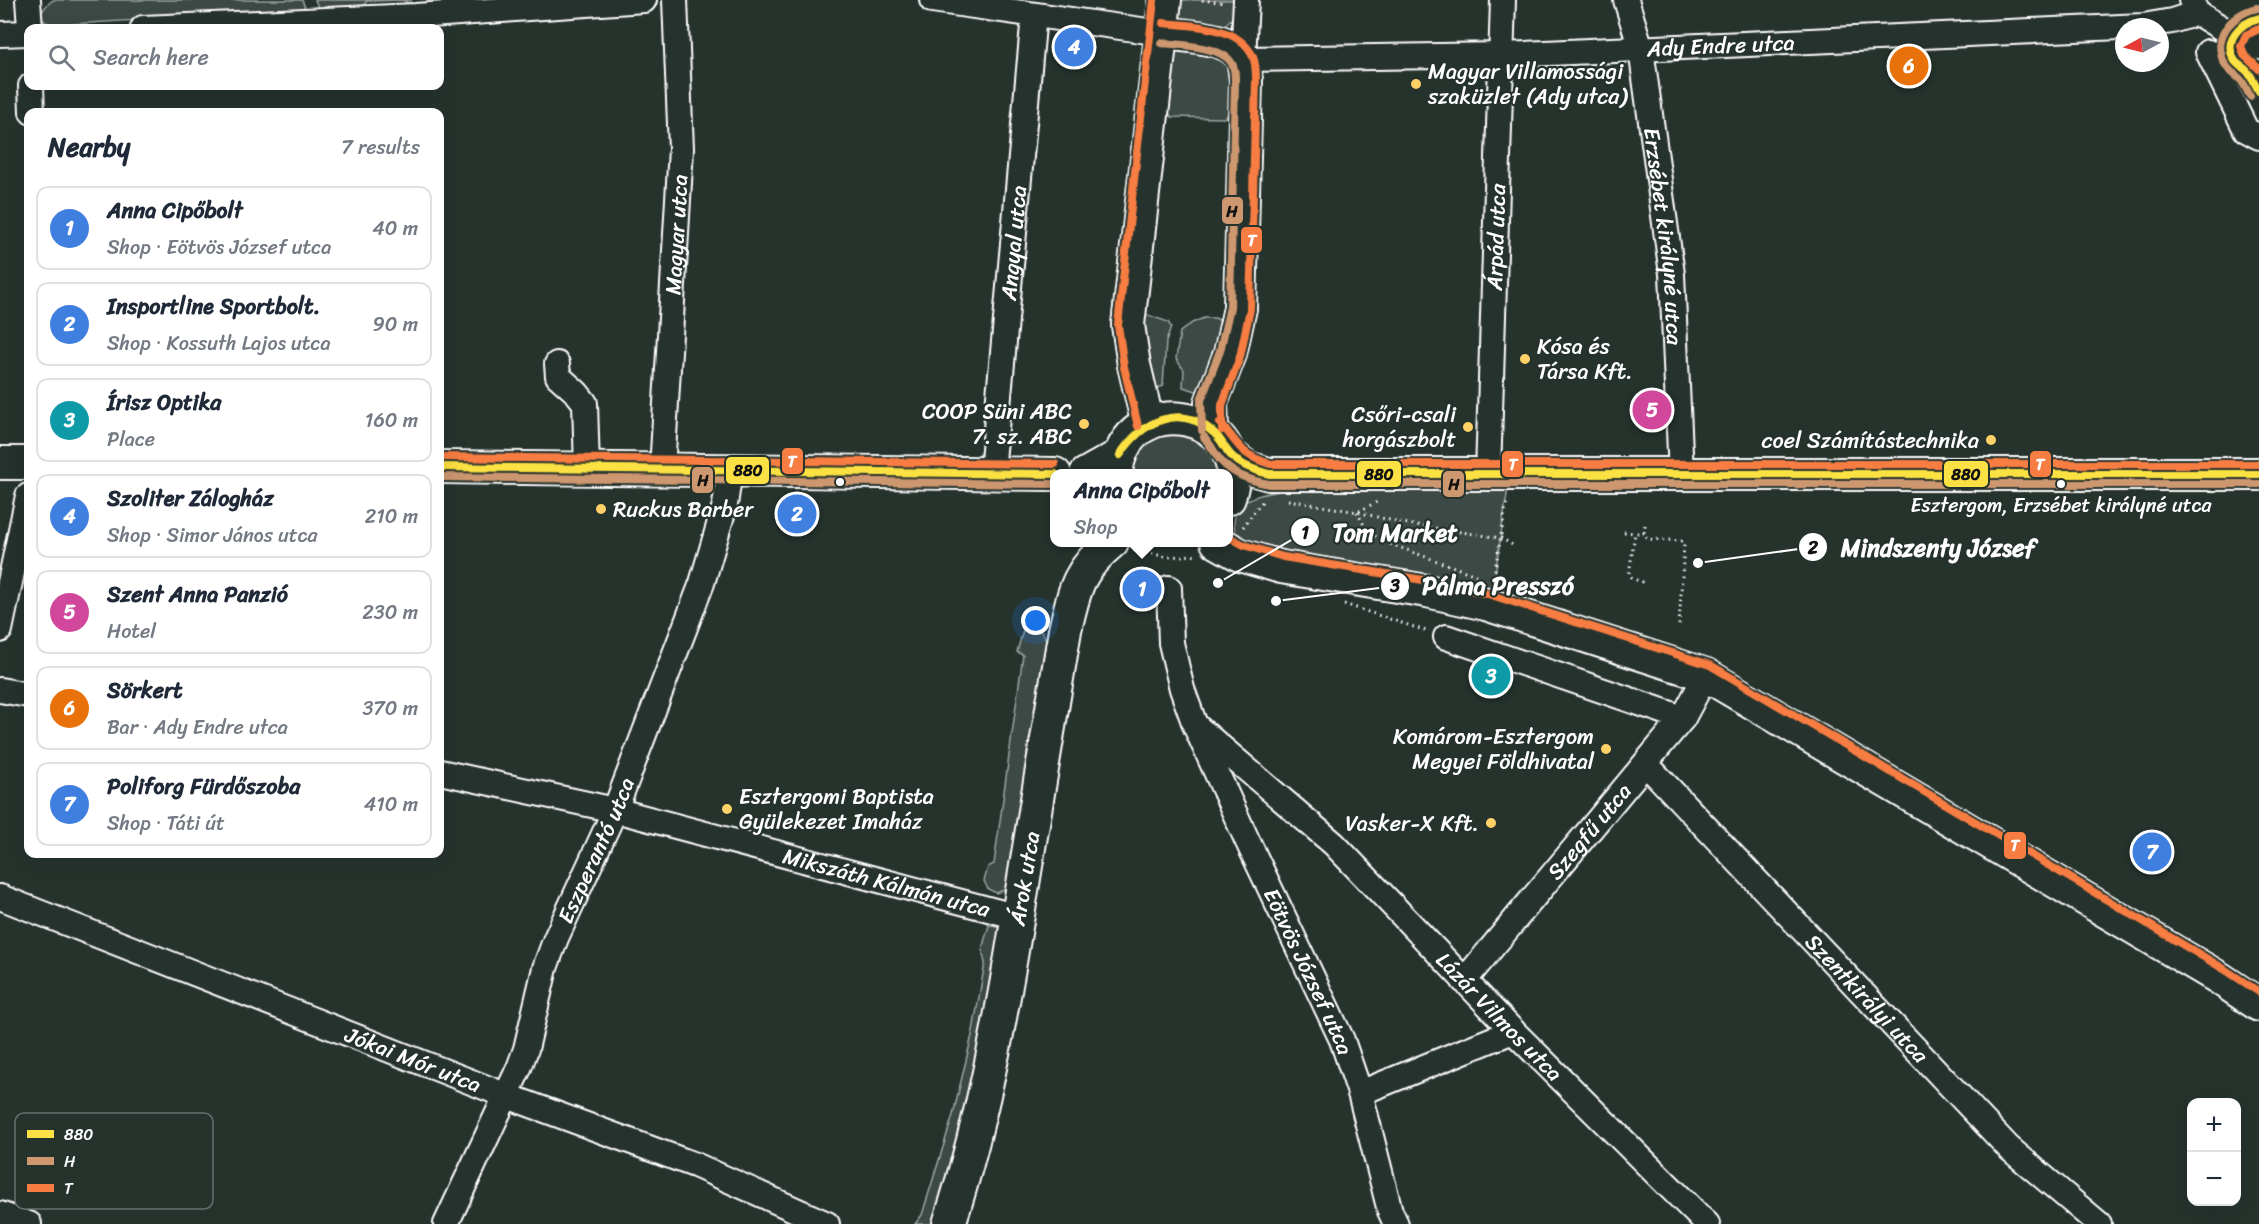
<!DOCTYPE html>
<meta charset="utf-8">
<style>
body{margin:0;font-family:Sriracha,sans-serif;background:#f2f2f3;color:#1f2937}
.controls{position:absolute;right:18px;bottom:18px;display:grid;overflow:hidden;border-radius:12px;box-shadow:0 6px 24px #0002}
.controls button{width:54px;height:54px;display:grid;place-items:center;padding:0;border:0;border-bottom:2px solid #e0e1e3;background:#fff;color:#1f2937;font:30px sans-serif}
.compass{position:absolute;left:2115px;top:18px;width:54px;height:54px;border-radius:50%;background:#fff;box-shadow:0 6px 24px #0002;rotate:263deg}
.you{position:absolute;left:1036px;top:621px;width:21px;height:21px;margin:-15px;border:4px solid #fff;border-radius:50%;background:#1a73e8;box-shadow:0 0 0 9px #1a73e833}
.badge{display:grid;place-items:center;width:39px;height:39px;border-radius:50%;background:#84754c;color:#fff;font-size:20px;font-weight:700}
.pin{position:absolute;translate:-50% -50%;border:3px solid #fff;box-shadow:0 2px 6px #0006}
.popup{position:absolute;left:1050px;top:469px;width:183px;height:78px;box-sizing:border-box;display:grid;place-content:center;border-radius:12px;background:#fff;filter:drop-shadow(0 2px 4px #0005);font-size:20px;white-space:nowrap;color:#747a83}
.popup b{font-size:22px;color:#1f2937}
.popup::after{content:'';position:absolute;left:50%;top:100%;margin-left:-12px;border:12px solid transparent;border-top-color:#fff}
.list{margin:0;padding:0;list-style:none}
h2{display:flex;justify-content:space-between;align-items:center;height:78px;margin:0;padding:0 24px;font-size:26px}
h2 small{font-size:20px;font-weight:400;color:#747a83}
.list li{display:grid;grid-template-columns:39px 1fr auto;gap:18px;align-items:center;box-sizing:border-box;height:84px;margin:0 12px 12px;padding:0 12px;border:2px solid #e0e1e3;border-radius:12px}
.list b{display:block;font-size:22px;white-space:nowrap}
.list p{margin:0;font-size:20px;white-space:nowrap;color:#747a83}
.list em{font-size:20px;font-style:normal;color:#747a83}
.icon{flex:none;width:33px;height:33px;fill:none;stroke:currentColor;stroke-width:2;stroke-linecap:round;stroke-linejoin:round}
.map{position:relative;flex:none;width:2259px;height:1224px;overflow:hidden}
.search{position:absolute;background:#fff;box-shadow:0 6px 24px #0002;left:24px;top:24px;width:420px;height:66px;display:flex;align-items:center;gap:15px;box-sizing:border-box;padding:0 21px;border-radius:12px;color:#747a83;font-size:22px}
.panel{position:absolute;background:#fff;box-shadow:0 6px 24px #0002;left:24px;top:108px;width:420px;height:750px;border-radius:12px}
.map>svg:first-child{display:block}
.green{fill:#3e4944;stroke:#9ea4a2;stroke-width:1.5}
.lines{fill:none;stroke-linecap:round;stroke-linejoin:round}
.minor-casing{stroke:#fff;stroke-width:28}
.major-casing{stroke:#fff;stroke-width:36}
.path{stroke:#fff;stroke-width:3;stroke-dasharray:1.5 4.5;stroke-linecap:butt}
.minor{stroke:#26332d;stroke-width:24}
.major{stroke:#26332d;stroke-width:32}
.bus-1-casing{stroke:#26332d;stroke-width:12}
.bus-2-casing{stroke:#26332d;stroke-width:12}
.bus-3-casing{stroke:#26332d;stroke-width:12}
.bus-1{stroke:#fbe143;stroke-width:8}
.bus-2{stroke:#cd976f;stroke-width:8}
.bus-3{stroke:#f77d43;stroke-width:8}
.poi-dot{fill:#ffd166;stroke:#26332d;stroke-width:2}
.bus-dot{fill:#fff;stroke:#26332d;stroke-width:2}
.labels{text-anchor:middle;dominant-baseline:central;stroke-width:4.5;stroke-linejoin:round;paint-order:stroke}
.bus-label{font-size:20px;fill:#fff;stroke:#26332d}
.street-label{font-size:22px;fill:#fff;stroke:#26332d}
.poi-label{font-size:22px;fill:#fff;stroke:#26332d;text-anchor:end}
.key{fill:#26332d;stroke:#67706c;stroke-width:1.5}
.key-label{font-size:16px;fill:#fff}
.leader{fill:none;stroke:#fff;stroke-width:2}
.callout-dot{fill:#fff;stroke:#26332d;stroke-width:2}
.mark-label{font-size:18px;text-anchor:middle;font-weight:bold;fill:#111}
.callout-label{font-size:24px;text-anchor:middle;font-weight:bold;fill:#fff;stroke:#26332d;stroke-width:4.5;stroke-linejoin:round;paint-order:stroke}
.line-badge{stroke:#26332d;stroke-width:2}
.badge-label{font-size:16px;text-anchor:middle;font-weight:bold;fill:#fff}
.pale-badge-label{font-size:16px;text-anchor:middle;font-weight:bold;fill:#111}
</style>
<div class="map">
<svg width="2259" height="1224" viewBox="0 0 2259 1224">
<rect width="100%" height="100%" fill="#26332d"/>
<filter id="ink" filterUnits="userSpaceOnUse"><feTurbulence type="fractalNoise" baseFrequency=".0167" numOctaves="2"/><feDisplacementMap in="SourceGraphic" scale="12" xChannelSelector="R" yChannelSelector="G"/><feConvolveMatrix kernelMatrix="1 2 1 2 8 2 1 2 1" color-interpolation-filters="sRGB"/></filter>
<g filter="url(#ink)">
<g class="green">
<path d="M53,0H302L306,10L55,25C34,21 40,10 53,0Z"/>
<polygon points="315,0 411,0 411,5 403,0 367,1 362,7 319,9"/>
<polygon points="1175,0 1236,0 1234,16 1225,25 1176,18"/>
<polygon points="1174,50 1213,55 1229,67 1230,112 1224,118 1172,117 1166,110"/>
<polygon points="1145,314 1168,322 1171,327 1166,342 1163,386 1153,389 1140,315"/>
<polygon points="1204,318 1215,318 1223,322 1203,393 1183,387 1184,370 1176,359 1180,332 1192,323"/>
<polygon points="1159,432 1190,434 1213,454 1219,473 1125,474 1127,464"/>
<path d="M1305,488H1508L1493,587L1297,557L1248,541L1235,531C1227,491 1277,492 1305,488Z"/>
<polygon points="1031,626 1040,630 1046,639 1032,748 1009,888 996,893 988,889 984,881 988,867 994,864 1023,655 1017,652 1023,630"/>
<polygon points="989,925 997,926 1001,932 996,977 938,1224 915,1224 922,1215 953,1115 973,1031 985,963 982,949"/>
</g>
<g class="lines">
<defs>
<g id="minor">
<polyline points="28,0 30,28"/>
<polyline points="932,0 1162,33"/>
<path id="s1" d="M1246,0L1243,59L1503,55L2143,26L2172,21L2197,13"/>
<path id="s2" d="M1626,0L1641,49L1672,274L1681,475"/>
<polyline points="2191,0 2197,13 2233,35"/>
<path d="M2259,18C2221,23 2223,72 2259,73"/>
<polyline points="143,28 416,16 644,0"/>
<polyline points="0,34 28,33"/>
<polyline points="2208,52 2246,130 2259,137"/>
<polyline points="31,86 32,112"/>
<polyline points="557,364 558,376 577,393 585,403 587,469"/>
<path id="s3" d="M662,470L681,149L675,0"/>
<path id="s4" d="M992,472L1034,15"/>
<path id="s5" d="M1488,474L1503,0"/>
<path id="s6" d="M1169,588L1171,643L1182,689L1195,725L1247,840L1342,1040L1360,1093L1390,1211L1396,1224"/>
<polyline points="0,630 28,496"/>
<polyline points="1446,637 1683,718"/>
<polyline points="0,690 28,695"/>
<path id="s7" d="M1195,725L1334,844L1513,1031L1707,1224"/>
<path id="s8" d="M1646,764L2009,1148L2099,1224"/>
<path id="s9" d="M440,772L615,810L1018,917"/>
<path id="s10" d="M0,897L507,1096L695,1165L827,1224"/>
<path id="s11" d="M1464,981L1683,718L1706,675"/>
<polyline points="1360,1093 1513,1031"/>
<polyline points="0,1214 29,1224"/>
<path id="s12" d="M446,1224L519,1068L526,1049L545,968L556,938L615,810L702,583L725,505L730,470"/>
</g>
<g id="major">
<path d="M1162,33C1185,36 1235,36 1243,61C1245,67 1245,74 1246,80L1240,308L1230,354L1211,403L1212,430"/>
<polyline points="1148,424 1134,365 1128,325 1165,0"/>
<polyline points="1229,454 1248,468 1269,474 2259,474"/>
<polyline points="0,463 28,463"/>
<polyline points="440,467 1055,474"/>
<polyline points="1086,474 1120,455"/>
<path d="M1116,474C1125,384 1257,411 1229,498"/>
<polyline points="1217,542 1240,555 1281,567 1427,591 1486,604 1706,675 2219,978 2259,1005"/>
<path id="s13" d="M949,1224C986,1110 1006,991 1025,872C1038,791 1052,711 1065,630C1075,588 1077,571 1112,542"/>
</g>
</defs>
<use href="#minor" class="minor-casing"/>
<use href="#major" class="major-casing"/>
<g class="path">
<polyline points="1202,0 1224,3"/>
<polyline points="1288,500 1357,512 1402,523 1501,538 1514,546"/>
<polyline points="1359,511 1379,501"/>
<polyline points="1357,512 1364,525 1379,540 1476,575"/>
<polyline points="1645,525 1644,533 1648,539 1681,541 1684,545 1679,625"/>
<polyline points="1243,527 1264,499"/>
<polyline points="1624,532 1635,533"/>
<polyline points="1134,550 1168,557 1192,555 1198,557"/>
<polyline points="1493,582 1507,500"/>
<polyline points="1643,582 1633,579 1629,574 1635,533 1644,533"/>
<polyline points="1344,604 1426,631"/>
</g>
<use href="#minor" class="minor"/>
<use href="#major" class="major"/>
<defs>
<g id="bus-1">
<path d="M2259,18C2240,23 2222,40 2235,61C2238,65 2243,67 2246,70C2252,76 2255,84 2259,91"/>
<path d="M1120,455C1142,421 1180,402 1214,433C1220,438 1224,446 1228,452C1238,465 1254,470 1269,474H2259"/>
<polyline points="440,467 1055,474"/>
</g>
<g id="bus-2">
<path d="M1161,43C1179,45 1220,46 1231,62C1235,67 1235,74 1235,81L1230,307L1220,351L1201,400L1202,430"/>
<path d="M2250,96C2247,91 2245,85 2241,80C2237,75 2231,73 2227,67C2209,41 2230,14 2257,8"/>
<path d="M1204,437C1211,445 1215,454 1221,461C1233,475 1252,481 1269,484H2259"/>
<polyline points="440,477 1055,484"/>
</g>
<g id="bus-3">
<path d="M1163,23C1192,26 1239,25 1253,57C1256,64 1256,73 1256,80L1250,309L1240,357L1222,405V430"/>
<polyline points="2259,29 2246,35 2241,46 2244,55 2259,69"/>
<path d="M1220,423C1241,446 1238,454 1270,464H2259"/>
<polyline points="1138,426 1124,367 1118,325 1154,0"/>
<polyline points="440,457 1055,464"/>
<polyline points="1229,537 1244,545 1283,557 1429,581 1488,594 1710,665 2224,969 2259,992"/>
</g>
</defs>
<use href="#bus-1" class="bus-1-casing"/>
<use href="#bus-2" class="bus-2-casing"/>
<use href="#bus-3" class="bus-3-casing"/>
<use href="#bus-1" class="bus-1"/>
<use href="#bus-2" class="bus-2"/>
<use href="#bus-3" class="bus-3"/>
</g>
</g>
<g class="poi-dot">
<circle cx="1416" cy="84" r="6"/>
<circle cx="1525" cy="359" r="6"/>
<circle cx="1084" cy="424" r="6"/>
<circle cx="1468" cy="427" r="6"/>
<circle cx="1991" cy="440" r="6"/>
<circle cx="601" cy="509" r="6"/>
<circle cx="1606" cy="749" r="6"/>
<circle cx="727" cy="809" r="6"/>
<circle cx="1491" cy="823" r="6"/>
</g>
<g class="bus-dot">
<circle cx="840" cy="482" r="5"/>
<circle cx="2061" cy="484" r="5"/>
</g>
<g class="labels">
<g class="bus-label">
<text x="2061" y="505">Esztergom, Erzsébet királyné utca</text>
</g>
<g class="street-label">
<text stroke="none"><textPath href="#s1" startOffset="537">Ady Endre utca</textPath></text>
<text stroke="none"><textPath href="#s3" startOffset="236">Magyar utca</textPath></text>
<text stroke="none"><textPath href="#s2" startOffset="240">Erzsébet királyné utca</textPath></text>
<text stroke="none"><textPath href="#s5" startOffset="237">Árpád utca</textPath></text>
<text stroke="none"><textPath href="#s4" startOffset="230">Angyal utca</textPath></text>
<text stroke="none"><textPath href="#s11" startOffset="195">Szegfű utca</textPath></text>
<text stroke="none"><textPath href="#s12" startOffset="404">Eszperantó utca</textPath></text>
<text stroke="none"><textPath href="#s13" startOffset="354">Árok utca</textPath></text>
<text stroke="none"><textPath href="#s9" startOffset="460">Mikszáth Kálmán utca</textPath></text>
<text stroke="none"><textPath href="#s6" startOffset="412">Eötvös József utca</textPath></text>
<text stroke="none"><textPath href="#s8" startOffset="322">Szentkirályi utca</textPath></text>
<text stroke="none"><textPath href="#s7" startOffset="422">Lázár Vilmos utca</textPath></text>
<text stroke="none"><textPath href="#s10" startOffset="444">Jókai Mór utca</textPath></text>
</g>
<g class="poi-label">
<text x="1428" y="71" text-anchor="start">Magyar Villamossági<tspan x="1428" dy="25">szaküzlet (Ady utca)</tspan></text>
<text x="1537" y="346" text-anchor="start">Kósa és<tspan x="1537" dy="25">Társa Kft.</tspan></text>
<text x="1072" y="411">COOP Süni ABC<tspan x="1072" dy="25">7. sz. ABC</tspan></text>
<text x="1456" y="414">Csőri-csali<tspan x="1456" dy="25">horgászbolt</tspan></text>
<text x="1979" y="440">coel Számítástechnika</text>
<text x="613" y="509" text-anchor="start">Ruckus Barber</text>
<text x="1594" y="736">Komárom-Esztergom<tspan x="1594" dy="25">Megyei Földhivatal</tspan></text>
<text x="739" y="796" text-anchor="start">Esztergomi Baptista<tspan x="739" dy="25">Gyülekezet Imaház</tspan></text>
<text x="1479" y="823">Vasker-X Kft.</text>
</g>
</g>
<rect x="15" y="1113" width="198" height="96" rx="9" class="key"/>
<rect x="27" y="1130" width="27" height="8" fill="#fbe143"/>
<rect x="27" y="1157" width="27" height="8" fill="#cd976f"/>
<rect x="27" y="1184" width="27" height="8" fill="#f77d43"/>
<g class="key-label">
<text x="64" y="1140">880</text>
<text x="64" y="1167">H</text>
<text x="64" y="1194">T</text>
</g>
<path class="leader" d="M1218 583L1305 532M1698 563L1813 547M1276 601L1395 586"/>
<g class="callout-dot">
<circle cx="1218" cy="583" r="6"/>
<circle cx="1698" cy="563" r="6"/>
<circle cx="1276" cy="601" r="6"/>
<circle cx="1305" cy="532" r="15"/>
<circle cx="1813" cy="547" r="15"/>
<circle cx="1395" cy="586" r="15"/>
</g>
<g class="mark-label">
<text x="1305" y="539">1</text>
<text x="1813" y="554">2</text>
<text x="1395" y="592">3</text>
</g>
<g class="callout-label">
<text x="1395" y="541">Tom Market</text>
<text x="1938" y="556">Mindszenty József</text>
<text x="1498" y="594">Pálma Presszó</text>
</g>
<g class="line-badge">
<rect x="1221" y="196" width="23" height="29" rx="6" fill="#cd976f"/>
<rect x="1240" y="226" width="23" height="28" rx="6" fill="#f77d43"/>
<rect x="781" y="447" width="23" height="28" rx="6" fill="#f77d43"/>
<rect x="1501" y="450" width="23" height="28" rx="6" fill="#f77d43"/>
<rect x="2029" y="450" width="23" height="28" rx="6" fill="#f77d43"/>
<rect x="725" y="456" width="45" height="29" rx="6" fill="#fbe143"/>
<rect x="1356" y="460" width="46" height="28" rx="6" fill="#fbe143"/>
<rect x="1943" y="460" width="46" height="28" rx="6" fill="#fbe143"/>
<rect x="691" y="466" width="23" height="28" rx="6" fill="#cd976f"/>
<rect x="1442" y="470" width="23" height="28" rx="6" fill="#cd976f"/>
<rect x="2003" y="831" width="24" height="29" rx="6" fill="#f77d43"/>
</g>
<g class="badge-label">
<text x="1252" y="246">T</text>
<text x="792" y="467">T</text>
<text x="1513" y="470">T</text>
<text x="2040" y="470">T</text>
<text x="2015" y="851">T</text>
</g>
<g class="pale-badge-label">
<text x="1232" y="217">H</text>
<text x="748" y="476">880</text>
<text x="1379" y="480">880</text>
<text x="1966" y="480">880</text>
<text x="703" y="486">H</text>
<text x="1454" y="490">H</text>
</g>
</svg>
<div class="controls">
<button>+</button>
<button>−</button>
</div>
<svg class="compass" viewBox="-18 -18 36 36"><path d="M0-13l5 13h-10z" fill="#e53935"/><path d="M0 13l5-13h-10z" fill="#747a83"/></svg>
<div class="you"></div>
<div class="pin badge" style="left:1142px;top:589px;background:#3f7fe0">1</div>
<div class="popup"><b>Anna Cipőbolt</b>Shop</div>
<div class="pin badge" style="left:797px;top:514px;background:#3f7fe0">2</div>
<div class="pin badge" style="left:1491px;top:676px;background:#0f9aa8">3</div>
<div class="pin badge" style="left:1074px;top:47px;background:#3f7fe0">4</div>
<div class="pin badge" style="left:1652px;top:410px;background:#d1479c">5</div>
<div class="pin badge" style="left:1909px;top:66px;background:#e8710a">6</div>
<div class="pin badge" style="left:2152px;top:852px;background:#3f7fe0">7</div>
<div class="search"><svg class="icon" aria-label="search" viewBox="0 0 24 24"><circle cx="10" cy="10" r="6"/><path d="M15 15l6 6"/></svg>Search here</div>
<section class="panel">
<h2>Nearby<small>7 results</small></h2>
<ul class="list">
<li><span class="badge" style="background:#3f7fe0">1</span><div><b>Anna Cipőbolt</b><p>Shop · Eötvös József utca</p></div><em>40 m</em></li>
<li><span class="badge" style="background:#3f7fe0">2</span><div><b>Insportline Sportbolt.</b><p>Shop · Kossuth Lajos utca</p></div><em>90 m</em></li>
<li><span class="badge" style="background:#0f9aa8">3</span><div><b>Írisz Optika</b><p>Place</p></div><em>160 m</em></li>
<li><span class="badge" style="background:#3f7fe0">4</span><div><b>Szoliter Zálogház</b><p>Shop · Simor János utca</p></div><em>210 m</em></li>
<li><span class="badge" style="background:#d1479c">5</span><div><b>Szent Anna Panzió</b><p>Hotel</p></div><em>230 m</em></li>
<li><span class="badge" style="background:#e8710a">6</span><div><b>Sörkert</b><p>Bar · Ady Endre utca</p></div><em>370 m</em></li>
<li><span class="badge" style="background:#3f7fe0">7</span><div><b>Poliforg Fürdőszoba</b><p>Shop · Táti út</p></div><em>410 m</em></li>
</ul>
</section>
</div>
